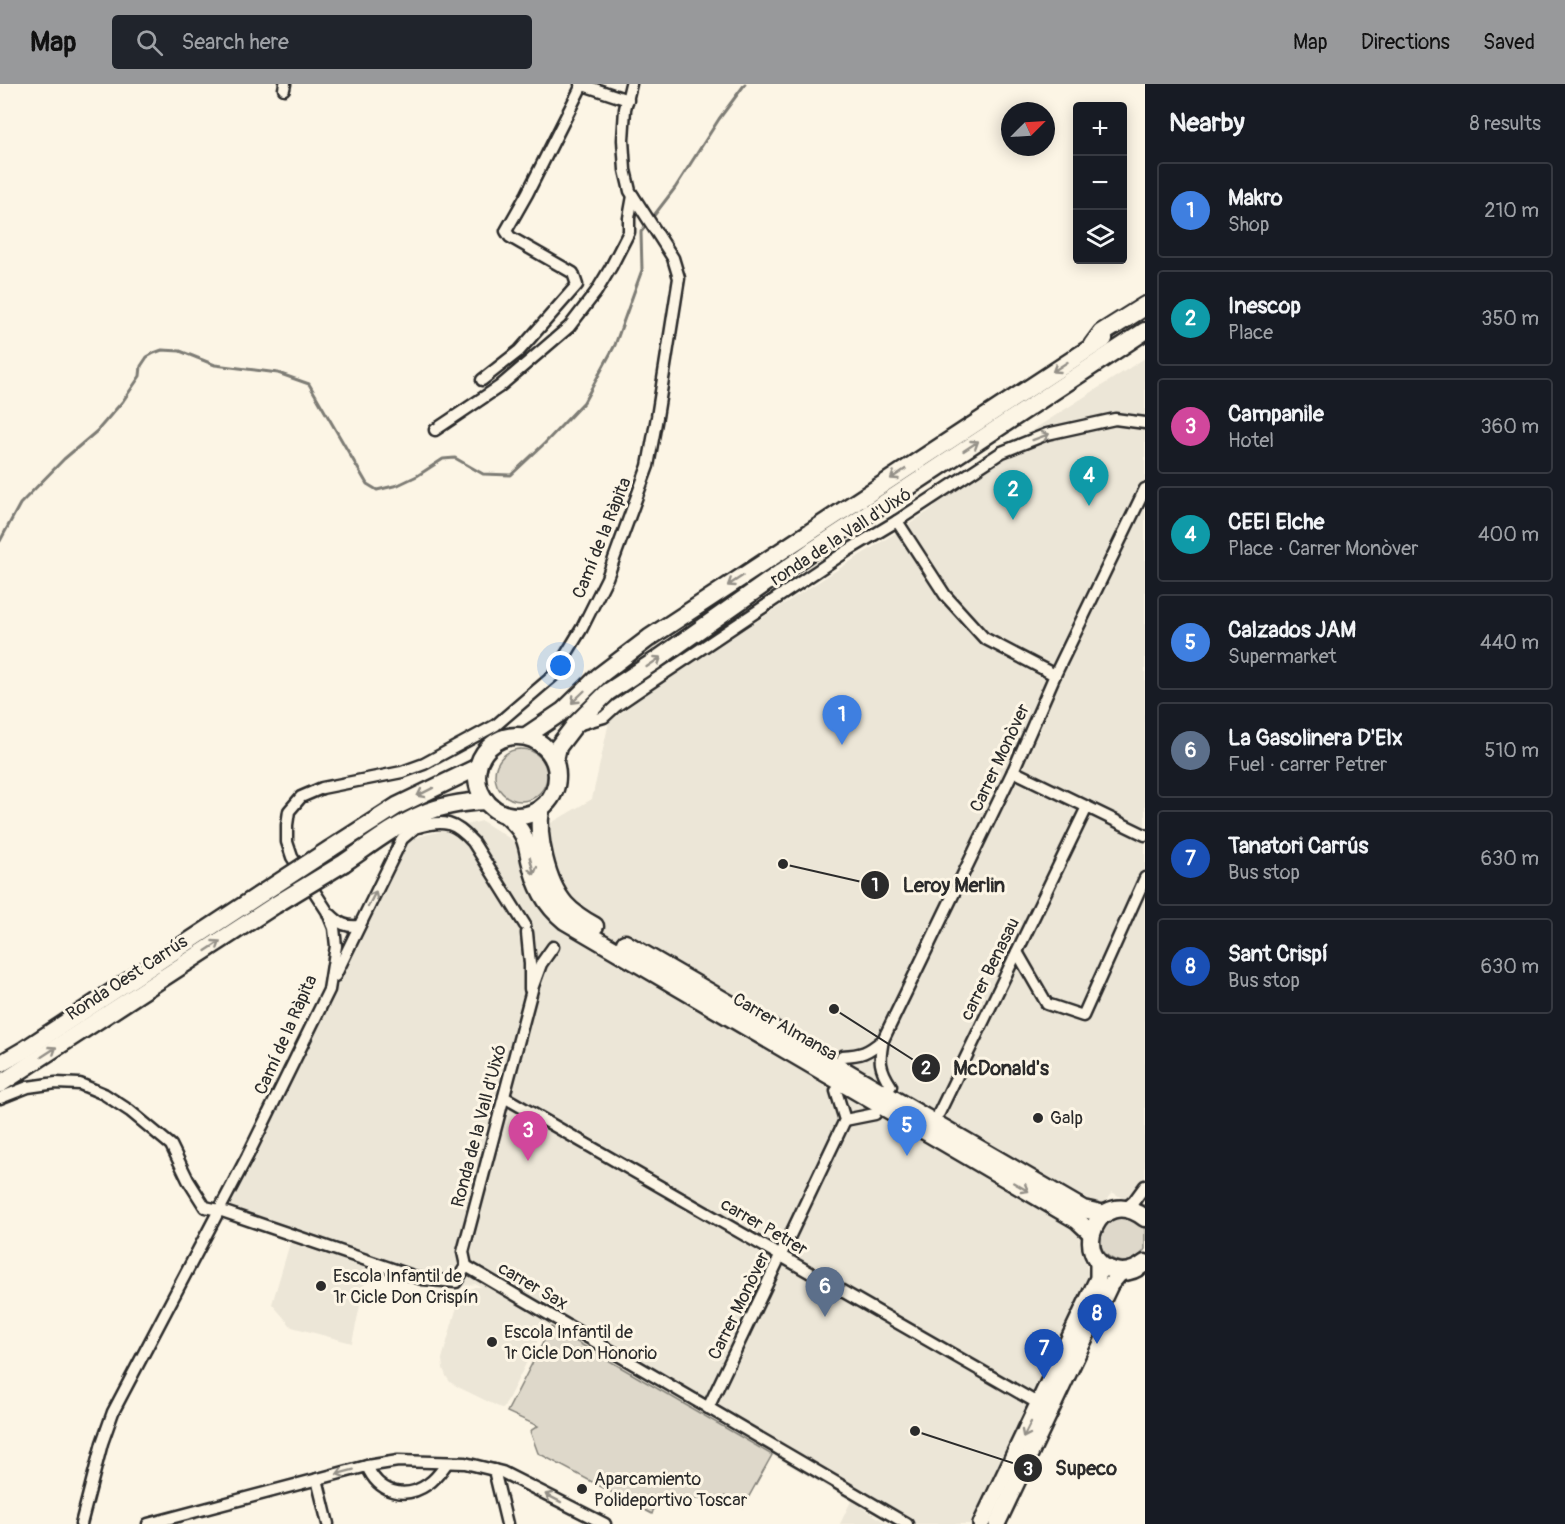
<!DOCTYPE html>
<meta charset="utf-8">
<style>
body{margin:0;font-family:Pangolin,sans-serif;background:#20242c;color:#f1f3f6}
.controls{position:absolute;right:18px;top:18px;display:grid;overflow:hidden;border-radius:6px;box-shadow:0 3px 15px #0003}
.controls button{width:54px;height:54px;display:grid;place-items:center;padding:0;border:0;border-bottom:2px solid #363941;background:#171b24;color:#f1f3f6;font:30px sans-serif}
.compass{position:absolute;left:1001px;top:18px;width:54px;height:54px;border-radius:50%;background:#171b24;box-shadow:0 3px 15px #0003;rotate:66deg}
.you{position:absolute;left:561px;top:582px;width:21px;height:21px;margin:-15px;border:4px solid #fff;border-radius:50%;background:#1a73e8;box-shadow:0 0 0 9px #1a73e833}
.badge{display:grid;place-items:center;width:39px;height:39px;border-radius:50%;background:#98999b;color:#fff;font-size:20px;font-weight:700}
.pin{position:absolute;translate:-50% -50px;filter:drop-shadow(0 2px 3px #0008)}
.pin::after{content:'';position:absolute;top:32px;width:21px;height:18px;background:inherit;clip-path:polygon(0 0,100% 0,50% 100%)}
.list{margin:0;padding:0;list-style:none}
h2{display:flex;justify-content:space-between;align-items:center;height:78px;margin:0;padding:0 24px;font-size:26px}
h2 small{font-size:20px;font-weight:400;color:#9ea1a6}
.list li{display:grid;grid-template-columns:39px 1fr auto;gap:18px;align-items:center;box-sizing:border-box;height:96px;margin:0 12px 12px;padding:0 12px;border:2px solid #363941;border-radius:6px}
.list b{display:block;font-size:22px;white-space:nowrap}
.list p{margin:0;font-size:20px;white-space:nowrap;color:#9ea1a6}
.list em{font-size:20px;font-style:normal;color:#9ea1a6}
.icon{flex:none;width:33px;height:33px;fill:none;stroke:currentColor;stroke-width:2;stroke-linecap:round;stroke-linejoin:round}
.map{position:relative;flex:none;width:1145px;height:1440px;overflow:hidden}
header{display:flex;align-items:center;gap:36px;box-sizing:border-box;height:84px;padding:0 30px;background:#98999b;color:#111}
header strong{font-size:28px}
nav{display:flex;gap:33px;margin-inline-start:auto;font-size:21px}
.search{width:420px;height:54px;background:#20242c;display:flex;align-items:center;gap:15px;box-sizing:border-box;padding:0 21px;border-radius:6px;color:#9ea1a6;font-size:22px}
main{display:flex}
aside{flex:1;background:#171b24}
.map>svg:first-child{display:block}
.built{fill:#ece6d7}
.green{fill:#ded8ca;stroke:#84827a;stroke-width:1.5}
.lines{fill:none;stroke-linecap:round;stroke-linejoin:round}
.stream{stroke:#7d7b74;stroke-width:3}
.street-casing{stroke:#2b2b2b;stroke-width:15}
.secondary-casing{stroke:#2b2b2b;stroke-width:20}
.primary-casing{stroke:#2b2b2b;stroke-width:21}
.highway-casing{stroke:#2b2b2b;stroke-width:22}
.street{stroke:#fcf5e5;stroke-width:10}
.secondary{stroke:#fcf5e5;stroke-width:15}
.primary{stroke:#fcf5e5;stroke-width:16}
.highway{stroke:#fcf5e5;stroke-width:18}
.primary-bridge-casing{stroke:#2b2b2b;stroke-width:21;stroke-linecap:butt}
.primary-bridge{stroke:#fcf5e5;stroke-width:16}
.oneway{stroke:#949088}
.poi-dot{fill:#2b2b2b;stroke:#fcf5e5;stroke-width:2}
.labels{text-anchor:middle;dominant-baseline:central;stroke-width:6;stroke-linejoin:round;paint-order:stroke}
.street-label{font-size:18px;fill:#2b2b2b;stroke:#fcf5e5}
.poi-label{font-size:18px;fill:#2b2b2b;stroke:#fcf5e5;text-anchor:start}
.leader{fill:none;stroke:#2b2b2b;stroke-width:2}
.callout-dot{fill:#2b2b2b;stroke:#fcf5e5;stroke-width:2}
.mark-label{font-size:18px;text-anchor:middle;font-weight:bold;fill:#fff}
.callout-label{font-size:20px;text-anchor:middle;font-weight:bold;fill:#2b2b2b;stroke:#fcf5e5;stroke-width:6;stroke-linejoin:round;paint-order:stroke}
</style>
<header>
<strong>Map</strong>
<div class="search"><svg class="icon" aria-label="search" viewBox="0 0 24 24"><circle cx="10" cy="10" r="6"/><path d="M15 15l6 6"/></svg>Search here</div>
<nav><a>Map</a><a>Directions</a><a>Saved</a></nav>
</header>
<main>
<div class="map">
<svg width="1145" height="1440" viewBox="0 0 1145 1440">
<rect width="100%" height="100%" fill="#fcf5e5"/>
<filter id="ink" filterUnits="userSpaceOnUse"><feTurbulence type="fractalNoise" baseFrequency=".0167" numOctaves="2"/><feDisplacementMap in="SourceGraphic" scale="12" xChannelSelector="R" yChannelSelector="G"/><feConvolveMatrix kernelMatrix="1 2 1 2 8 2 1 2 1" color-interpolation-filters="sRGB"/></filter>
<g filter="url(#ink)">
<g class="built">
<polygon points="1145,274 1145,1128 1112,1108 1079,1156 1090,1195 980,1440 892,1440 855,1419 888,1440 840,1440 851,1417 546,1240 503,1325 458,1303 450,1298 446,1292 443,1284 442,1275 460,1212 466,1206 475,1203 482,1203 476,1200 439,1206 226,1130 409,755 482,737 517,759 592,715 609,638 663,597 914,437 935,423 940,413 1025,351"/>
<polygon points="290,1159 368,1184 352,1259 292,1243 272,1220"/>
</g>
<g class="green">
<circle cx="521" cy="691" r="26"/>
<path d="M1114,1133L1137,1135L1145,1145C1145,1151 1145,1160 1145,1165C1144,1167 1140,1171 1139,1172C1118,1190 1088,1163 1103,1142C1105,1138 1111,1135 1114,1133Z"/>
<polygon points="551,1243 772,1371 743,1423 729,1412 686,1416 657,1415 652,1430 538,1369 530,1347 538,1342 507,1328"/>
</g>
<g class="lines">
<g class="stream">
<polyline points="652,134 675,104 719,35 745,0"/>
<polyline points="0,457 20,420 64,375 97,347 123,317 140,292 141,282 147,273 154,269 162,266 180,267 215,281 278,289 309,300 367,400 377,406 398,401 417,392 443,375 455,374 483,390 511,391 545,359 584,318 615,261 642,186 641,148 648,139"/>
</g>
<defs>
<g id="street">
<polyline points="580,0 628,16"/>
<polyline points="284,5 285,0"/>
<polyline points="482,296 519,267 577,201 573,189 510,153 506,147 527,110 582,1"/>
<polyline points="435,346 499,303 569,243 596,208 611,183 629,148 629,134 633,112"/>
<polyline points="897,437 945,511 984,554 1055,591"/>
<polyline points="577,641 604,633 616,622 638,607 847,467 897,437 1002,368 1047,350 1115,335 1145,339"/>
<polyline points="1013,687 1145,751"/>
<path d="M418,743C444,735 455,738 473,758L525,841"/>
<path d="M331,831C340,840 346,843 359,842"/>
<polyline points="527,849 530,880 530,905"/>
<polyline points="1017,868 1047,920 1083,932 1145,794"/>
<polyline points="335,892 402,755 422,738"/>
<path d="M842,972C862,971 867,969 883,956"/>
<path d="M891,1002C879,984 879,976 883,956L1013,687L1055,591L1145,405"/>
<polyline points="504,1013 1039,1320"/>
<polyline points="0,1014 28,1003 56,999 80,1000 104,1010 130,1027 171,1061 188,1096 205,1123 219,1126 422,1195 456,1198 466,1182 907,1440"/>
<polyline points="939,1029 1087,723"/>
<polyline points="845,1036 875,1030"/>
<polyline points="1126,1124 1134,1117 1145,1102"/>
<polyline points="466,1182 463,1168 533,902 541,880 553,863"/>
<polyline points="708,1324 845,1036 836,1007"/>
<path d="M367,1382C378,1408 404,1417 428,1400C436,1395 441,1387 447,1379"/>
<polyline points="494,1386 507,1440"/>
<polyline points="317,1395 328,1440"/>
<polyline points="81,1440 102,1359 113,1328 247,1073 329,906 336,862 334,844 327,827 292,773 287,758 287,741 289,727 301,713 322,704 402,688 424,680 496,641 553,592 582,544 607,494 648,382 657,333 679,194 673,174 630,107 625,86 623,56 625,25 631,0"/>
<polyline points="148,1440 367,1382 398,1377 465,1379 502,1388 605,1440"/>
</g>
<g id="secondary">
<polyline points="981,1440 1098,1194 1098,1177"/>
<polyline points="997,1440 1110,1201 1121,1188"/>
</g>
<g id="primary">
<circle cx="517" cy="692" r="40"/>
<polyline points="526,652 563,627 599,592 649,554 1104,255"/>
<polyline points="555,676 558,663 574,642 608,608 655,577 810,468 1145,247"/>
<path d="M541,725C536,752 547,799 565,820C573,829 584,836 595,842"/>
<path d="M506,731C512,737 518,742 522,749C527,757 528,767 530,776C536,802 545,821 565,837L1077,1136L1091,1149"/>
<polyline points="330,765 397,722 478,683"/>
<path d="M344,779C369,762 394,742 422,730C442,721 464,718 486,717"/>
<polyline points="625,859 1083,1125 1105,1130"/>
<polyline points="0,980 24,966 264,808"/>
<polyline points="0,1000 275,821"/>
<path d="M1145,1134C1097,1098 1068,1176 1115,1187C1126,1190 1136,1186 1145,1179"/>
</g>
<polyline id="highway" points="1093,261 1102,249 1145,222"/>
</defs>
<use href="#street" class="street-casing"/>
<use href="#secondary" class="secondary-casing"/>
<use href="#primary" class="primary-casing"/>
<use href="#highway" class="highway-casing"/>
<use href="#street" class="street"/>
<use href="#secondary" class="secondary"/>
<use href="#primary" class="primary"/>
<use href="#highway" class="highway"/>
<defs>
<g id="primary-bridge">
<polyline points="264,808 330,765"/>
<polyline points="275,821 344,779"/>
</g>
</defs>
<use href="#primary-bridge" class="primary-bridge-casing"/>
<use href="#primary-bridge" class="primary-bridge"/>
</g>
<defs><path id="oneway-shaft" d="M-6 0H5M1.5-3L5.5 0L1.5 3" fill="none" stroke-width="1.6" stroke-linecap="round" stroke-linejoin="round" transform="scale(1.5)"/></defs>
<g class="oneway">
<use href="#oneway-shaft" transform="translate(1060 283) rotate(147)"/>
<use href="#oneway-shaft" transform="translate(1041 353) rotate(-20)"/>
<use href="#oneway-shaft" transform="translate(971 362) rotate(-33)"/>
<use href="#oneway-shaft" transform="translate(898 390) rotate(147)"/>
<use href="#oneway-shaft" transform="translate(735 497) rotate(147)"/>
<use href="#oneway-shaft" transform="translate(654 578) rotate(-34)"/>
<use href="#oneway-shaft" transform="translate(578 613) rotate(136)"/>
<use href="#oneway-shaft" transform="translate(425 708) rotate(153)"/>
<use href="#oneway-shaft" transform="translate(532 782) rotate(75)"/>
<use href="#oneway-shaft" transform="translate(372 815) rotate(-63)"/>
<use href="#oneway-shaft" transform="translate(213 862) rotate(-33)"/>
<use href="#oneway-shaft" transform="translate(49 968) rotate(-33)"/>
<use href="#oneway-shaft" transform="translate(1021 1103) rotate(30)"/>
<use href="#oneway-shaft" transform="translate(1027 1346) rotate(116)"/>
<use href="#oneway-shaft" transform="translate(345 1388) rotate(165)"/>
<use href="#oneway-shaft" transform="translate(553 1414) rotate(-153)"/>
</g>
</g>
<g class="poi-dot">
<circle cx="1038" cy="1034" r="6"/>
<circle cx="321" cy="1202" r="6"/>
<circle cx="492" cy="1258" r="6"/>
<circle cx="582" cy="1405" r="6"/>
</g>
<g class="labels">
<g class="street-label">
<text transform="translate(841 453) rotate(-33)">ronda de la Vall d'Uixó</text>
<text transform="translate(602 454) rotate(-68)">Camí de la Ràpita</text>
<text transform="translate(1000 674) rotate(-65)">Carrer Monòver</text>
<text transform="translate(990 885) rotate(-64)">carrer Benasau</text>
<text transform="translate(127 894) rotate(-33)">Ronda Oest Carrús</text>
<text transform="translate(785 943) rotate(30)">Carrer Almansa</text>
<text transform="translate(286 951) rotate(-66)">Camí de la Ràpita</text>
<text transform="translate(479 1042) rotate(-75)">Ronda de la Vall d'Uixó</text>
<text transform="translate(764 1143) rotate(30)">carrer Petrer</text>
<text transform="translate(533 1202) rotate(30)">carrer Sax</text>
<text transform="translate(739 1222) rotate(-64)">Carrer Monòver</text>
</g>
<g class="poi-label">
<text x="1050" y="1034">Galp</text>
<text x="333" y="1192">Escola Infantil de<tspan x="333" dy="21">1r Cicle Don Crispín</tspan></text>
<text x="504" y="1248">Escola Infantil de<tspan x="504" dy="21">1r Cicle Don Honorio</tspan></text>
<text x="594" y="1395">Aparcamiento<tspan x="594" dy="21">Polideportivo Toscar</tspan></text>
</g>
</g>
<path class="leader" d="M783 780L875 801M834 925L926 984M915 1347L1028 1384"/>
<g class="callout-dot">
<circle cx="783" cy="780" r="6"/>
<circle cx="834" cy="925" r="6"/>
<circle cx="915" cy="1347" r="6"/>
<circle cx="875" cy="801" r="15"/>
<circle cx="926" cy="984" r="15"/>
<circle cx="1028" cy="1384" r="15"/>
</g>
<g class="mark-label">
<text x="875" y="807">1</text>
<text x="926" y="990">2</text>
<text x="1028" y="1391">3</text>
</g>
<g class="callout-label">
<text x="954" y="808">Leroy Merlin</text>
<text x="1001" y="991">McDonald's</text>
<text x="1086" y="1391">Supeco</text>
</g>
</svg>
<div class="controls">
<button>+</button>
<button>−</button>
<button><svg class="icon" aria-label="layers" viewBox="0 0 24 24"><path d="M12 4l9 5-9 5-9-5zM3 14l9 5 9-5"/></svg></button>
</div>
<svg class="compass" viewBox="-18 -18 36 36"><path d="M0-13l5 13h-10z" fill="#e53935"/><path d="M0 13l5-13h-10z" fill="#9ea1a6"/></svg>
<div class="you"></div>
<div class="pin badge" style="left:842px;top:661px;background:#3f7fe0">1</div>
<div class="pin badge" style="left:1013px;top:436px;background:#0f9aa8">2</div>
<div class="pin badge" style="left:528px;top:1077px;background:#d1479c">3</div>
<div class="pin badge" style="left:1089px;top:422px;background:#0f9aa8">4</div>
<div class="pin badge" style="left:907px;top:1072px;background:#3f7fe0">5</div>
<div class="pin badge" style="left:825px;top:1233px;background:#5c6f8a">6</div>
<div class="pin badge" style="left:1044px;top:1295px;background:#1a4fb4">7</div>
<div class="pin badge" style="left:1097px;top:1260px;background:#1a4fb4">8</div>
</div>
<aside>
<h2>Nearby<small>8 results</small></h2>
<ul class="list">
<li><span class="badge" style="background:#3f7fe0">1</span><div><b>Makro</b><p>Shop</p></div><em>210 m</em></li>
<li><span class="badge" style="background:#0f9aa8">2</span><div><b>Inescop</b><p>Place</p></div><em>350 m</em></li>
<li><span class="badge" style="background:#d1479c">3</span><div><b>Campanile</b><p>Hotel</p></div><em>360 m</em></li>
<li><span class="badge" style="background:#0f9aa8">4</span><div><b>CEEI Elche</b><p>Place · Carrer Monòver</p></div><em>400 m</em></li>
<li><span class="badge" style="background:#3f7fe0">5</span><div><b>Calzados JAM</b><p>Supermarket</p></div><em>440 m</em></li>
<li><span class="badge" style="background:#5c6f8a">6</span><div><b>La Gasolinera D'Elx</b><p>Fuel · carrer Petrer</p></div><em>510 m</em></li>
<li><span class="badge" style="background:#1a4fb4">7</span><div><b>Tanatori Carrús</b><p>Bus stop</p></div><em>630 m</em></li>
<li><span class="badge" style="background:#1a4fb4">8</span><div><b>Sant Crispí</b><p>Bus stop</p></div><em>630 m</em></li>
</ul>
</aside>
</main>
